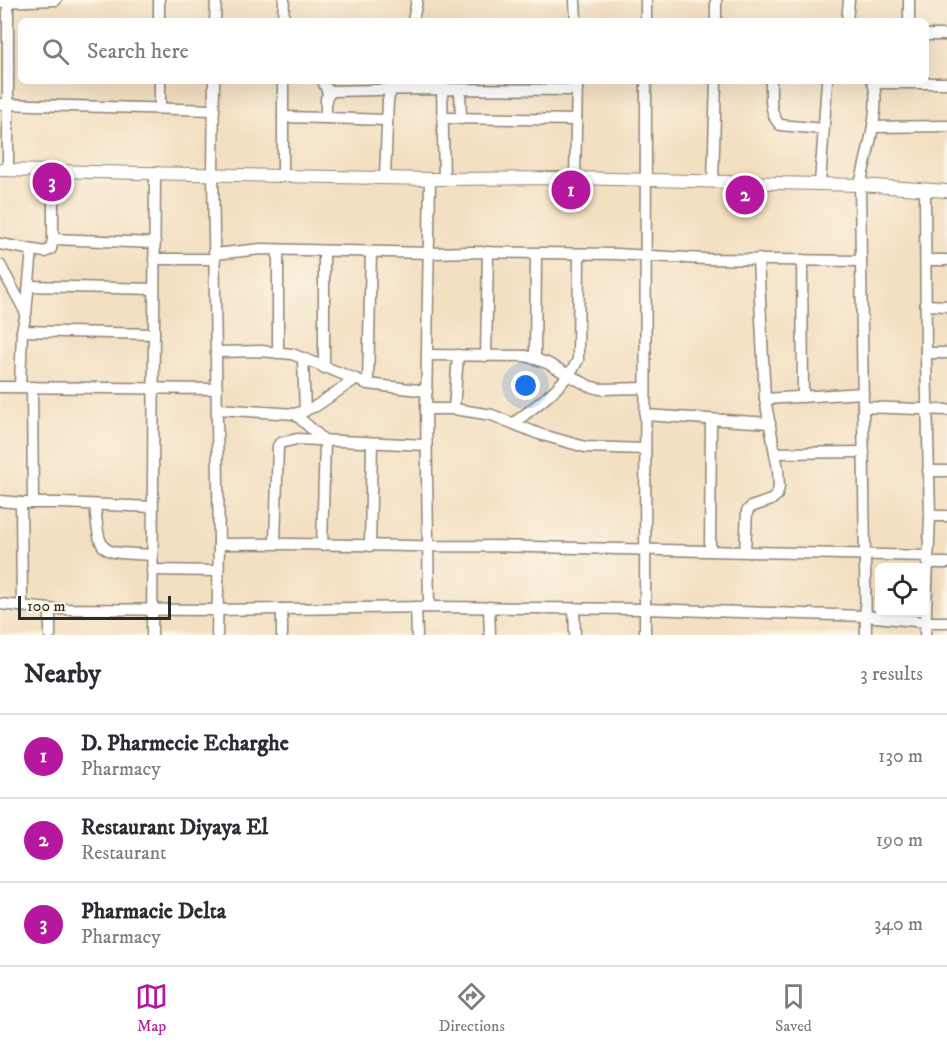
<!DOCTYPE html>
<style>
body{margin:0;font-family:"IM FELL DW Pica",serif;background:#f2f2f3;color:#2b2b33}
.controls{position:absolute;right:18px;bottom:18px;display:grid;overflow:hidden;border-radius:9px;box-shadow:0 6px 24px #0002}
.controls button{width:54px;height:54px;display:grid;place-items:center;padding:0;border:0;border-bottom:2px solid #e1e1e2;background:#fff;color:#2b2b33;font:30px sans-serif}
.scale{position:absolute;left:18px;bottom:15px;width:153px;box-sizing:border-box;padding-left:6px;border:3px solid #2b2b2b;border-top:0;font-size:16px;line-height:21px;white-space:nowrap;color:#2b2b2b;-webkit-text-stroke:4px #fcf5e5;paint-order:stroke}
.you{position:absolute;left:526px;top:386px;width:21px;height:21px;margin:-15px;border:4px solid #fff;border-radius:50%;background:#1a73e8;box-shadow:0 0 0 9px #1a73e833}
.badge{display:grid;place-items:center;width:39px;height:39px;border-radius:50%;background:#b5179e;color:#fff;font-size:20px;font-weight:700}
.pin{position:absolute;translate:-50% -50%;border:3px solid #fff;box-shadow:0 2px 6px #0006}
.list{margin:0;padding:0;list-style:none}
h2{display:flex;justify-content:space-between;align-items:center;height:78px;margin:0;padding:0 24px;font-size:26px}
h2 small{font-size:20px;font-weight:400;color:#7c7c81}
.list li{display:grid;grid-template-columns:39px 1fr auto;gap:18px;align-items:center;box-sizing:border-box;height:84px;padding:0 24px;border-top:2px solid #e1e1e2}
.list b{display:block;font-size:22px;white-space:nowrap}
.list p{margin:0;font-size:20px;white-space:nowrap;color:#7c7c81}
.list em{font-size:20px;font-style:normal;color:#7c7c81}
.icon{flex:none;width:33px;height:33px;fill:none;stroke:currentColor;stroke-width:2;stroke-linecap:round;stroke-linejoin:round}
.map{position:relative;flex:none;width:947px;height:635px;overflow:hidden}
.search{position:absolute;background:#fff;box-shadow:0 6px 24px #0002;left:18px;right:18px;top:18px;height:66px;display:flex;align-items:center;gap:15px;box-sizing:border-box;padding:0 21px;border-radius:9px;color:#7c7c81;font-size:22px}
.sheet{height:330px;background:#fff}
nav{display:flex;justify-content:space-around;align-items:center;box-sizing:border-box;height:84px;border-top:2px solid #e1e1e2;background:#fff;font-size:16px;color:#7c7c81}
nav a{display:grid;justify-items:center;gap:3px}
nav .on{color:#b5179e}
.map>svg:first-child{display:block}
.lines{fill:none;stroke-linecap:round;stroke-linejoin:round}
.minor-casing{stroke:#8f8576;stroke-width:13}
.major-casing{stroke:#8f8576;stroke-width:14}
.minor{stroke:#fff;stroke-width:10}
.major{stroke:#fff;stroke-width:12}
</style>
<div class="map">
<svg width="947" height="635" viewBox="0 0 947 635">
<rect width="100%" height="100%" fill="#fcf5e5"/>
<filter id="ink" filterUnits="userSpaceOnUse"><feTurbulence type="fractalNoise" baseFrequency=".0167" numOctaves="2"/><feDisplacementMap in="SourceGraphic" scale="12" xChannelSelector="R" yChannelSelector="G"/><feConvolveMatrix kernelMatrix="1 2 1 2 8 2 1 2 1" color-interpolation-filters="sRGB"/></filter>
<filter id="wash" filterUnits="userSpaceOnUse"><feTurbulence type="fractalNoise" baseFrequency=".008" numOctaves="4" result="noise"/><feDisplacementMap in="SourceGraphic" scale="24" xChannelSelector="R" yChannelSelector="G"/><feGaussianBlur stdDeviation="1.35" result="paint"/><feColorMatrix in="noise" values="0 0 0 0 0 0 0 0 0 0 0 0 0 0 0 0 0 1.4 0 .05"/><feComposite in="paint" operator="in"/></filter>
<g filter="url(#wash)">
<rect width="100%" height="100%" fill="#f3dfc1"/>
</g>
<g filter="url(#ink)">
<g class="lines">
<defs>
<g id="minor">
<polyline points="159,0 159,21"/>
<polyline points="575,0 576,21"/>
<polyline points="646,0 646,21"/>
<polyline points="909,0 909,21"/>
<polyline points="0,2 56,0"/>
<polyline points="215,21 216,0"/>
<polyline points="283,21 284,0"/>
<polyline points="413,21 417,0"/>
<polyline points="716,21 716,0"/>
<polyline points="847,21 849,0"/>
<polyline points="926,35 947,35"/>
<polyline points="160,81 160,108"/>
<polyline points="214,81 213,173 219,544 217,635"/>
<polyline points="323,81 328,93"/>
<path d="M771,81C771,96 769,114 780,125L823,129"/>
<polyline points="874,83 947,83"/>
<polyline points="442,89 444,179"/>
<polyline points="460,90 461,119"/>
<polyline points="0,104 214,110"/>
<polyline points="283,117 326,118 326,98 332,91 420,89 577,90"/>
<polyline points="326,118 387,120"/>
<polyline points="443,118 576,120"/>
<polyline points="873,127 947,126"/>
<polyline points="8,170 8,0"/>
<polyline points="283,175 283,81"/>
<polyline points="385,177 388,100 394,81"/>
<polyline points="575,178 577,81"/>
<polyline points="713,182 716,81"/>
<polyline points="820,184 827,81"/>
<polyline points="925,191 926,358 930,516 925,635"/>
<polyline points="53,239 155,243"/>
<polyline points="0,244 45,252 51,249 53,239 53,171"/>
<polyline points="215,254 261,249 430,253 469,252 616,254 705,259 861,261"/>
<polyline points="154,259 215,259"/>
<polyline points="802,260 803,397"/>
<polyline points="926,260 947,260"/>
<polyline points="0,265 26,313"/>
<polyline points="29,286 154,289"/>
<polyline points="926,305 947,306"/>
<polyline points="22,331 154,334"/>
<polyline points="217,352 261,351 292,354 368,384 427,391"/>
<polyline points="278,353 278,250"/>
<polyline points="926,353 947,353"/>
<polyline points="427,355 526,356 547,363 589,386 600,389 645,388"/>
<polyline points="486,356 488,252"/>
<polyline points="303,359 305,411"/>
<polyline points="535,359 536,254"/>
<polyline points="324,368 324,251"/>
<polyline points="368,384 371,252"/>
<polyline points="0,387 217,389"/>
<polyline points="20,387 22,331 26,313 32,250"/>
<polyline points="32,387 33,503"/>
<polyline points="765,399 863,393"/>
<polyline points="863,407 947,410"/>
<polyline points="218,409 295,414 316,406 354,380"/>
<polyline points="426,409 454,409 492,415 539,434 585,447 645,449"/>
<polyline points="454,409 458,355"/>
<polyline points="295,414 325,441 322,545"/>
<polyline points="645,415 770,423"/>
<path d="M514,423C538,404 564,387 578,360L579,254"/>
<polyline points="775,453 864,452"/>
<polyline points="928,471 947,471"/>
<polyline points="0,501 21,503 63,503 152,507"/>
<polyline points="21,503 22,606"/>
<path d="M95,505C100,559 100,551 152,555"/>
<polyline points="930,516 947,516"/>
<polyline points="275,543 278,446 280,443 297,439 426,445"/>
<path d="M219,544C309,542 399,548 490,546L927,556"/>
<polyline points="370,546 372,443"/>
<polyline points="710,551 711,419"/>
<polyline points="745,551 747,511 751,507 771,500 777,495 779,487 778,469 765,399 758,259"/>
<polyline points="927,563 947,563"/>
<polyline points="152,570 218,571"/>
<polyline points="0,604 50,609 216,610 429,607 644,609 866,616 925,622 947,622"/>
<polyline points="416,607 417,635"/>
<polyline points="429,607 426,409 430,179"/>
<polyline points="489,607 490,635"/>
<polyline points="574,608 575,635"/>
<polyline points="50,635 50,609"/>
<polyline points="152,635 155,172"/>
<polyline points="282,635 282,609"/>
<polyline points="645,635 646,81"/>
<path d="M866,635L860,185C865,162 883,101 872,81"/>
</g>
<polyline id="major" points="0,170 430,179 575,178 691,181 860,185 947,191"/>
</defs>
<use href="#minor" class="minor-casing"/>
<use href="#major" class="major-casing"/>
<use href="#minor" class="minor"/>
<use href="#major" class="major"/>
</g>
</g>
</svg>
<div class="controls">
<button><svg class="icon" aria-label="locate" viewBox="0 0 24 24"><circle cx="12" cy="12" r="6"/><path d="M12 2v4M12 18v4M2 12h4M18 12h4"/></svg></button>
</div>
<div class="scale">100 m</div>
<div class="you"></div>
<div class="pin badge" style="left:571px;top:190px">1</div>
<div class="pin badge" style="left:745px;top:195px">2</div>
<div class="pin badge" style="left:52px;top:182px">3</div>
<div class="search"><svg class="icon" aria-label="search" viewBox="0 0 24 24"><circle cx="10" cy="10" r="6"/><path d="M15 15l6 6"/></svg>Search here</div>
</div>
<section class="sheet">
<h2>Nearby<small>3 results</small></h2>
<ul class="list">
<li><span class="badge">1</span><div><b>D. Pharmecie Echarghe</b><p>Pharmacy</p></div><em>130 m</em></li>
<li><span class="badge">2</span><div><b>Restaurant Diyaya El</b><p>Restaurant</p></div><em>190 m</em></li>
<li><span class="badge">3</span><div><b>Pharmacie Delta</b><p>Pharmacy</p></div><em>340 m</em></li>
</ul>
</section>
<nav>
<a class="on"><svg class="icon" aria-label="map" viewBox="0 0 24 24"><path d="M3 6l6-2 6 2 6-2v14l-6 2-6-2-6 2zM9 4v14M15 6v14"/></svg>Map</a>
<a><svg class="icon" aria-label="directions" viewBox="0 0 24 24"><path d="M12 3l9 9-9 9-9-9zM9 14v-3h6M13 9l2 2-2 2"/></svg>Directions</a>
<a><svg class="icon" aria-label="saved" viewBox="0 0 24 24"><path d="M7 4h10v16l-5-4-5 4z"/></svg>Saved</a>
</nav>
